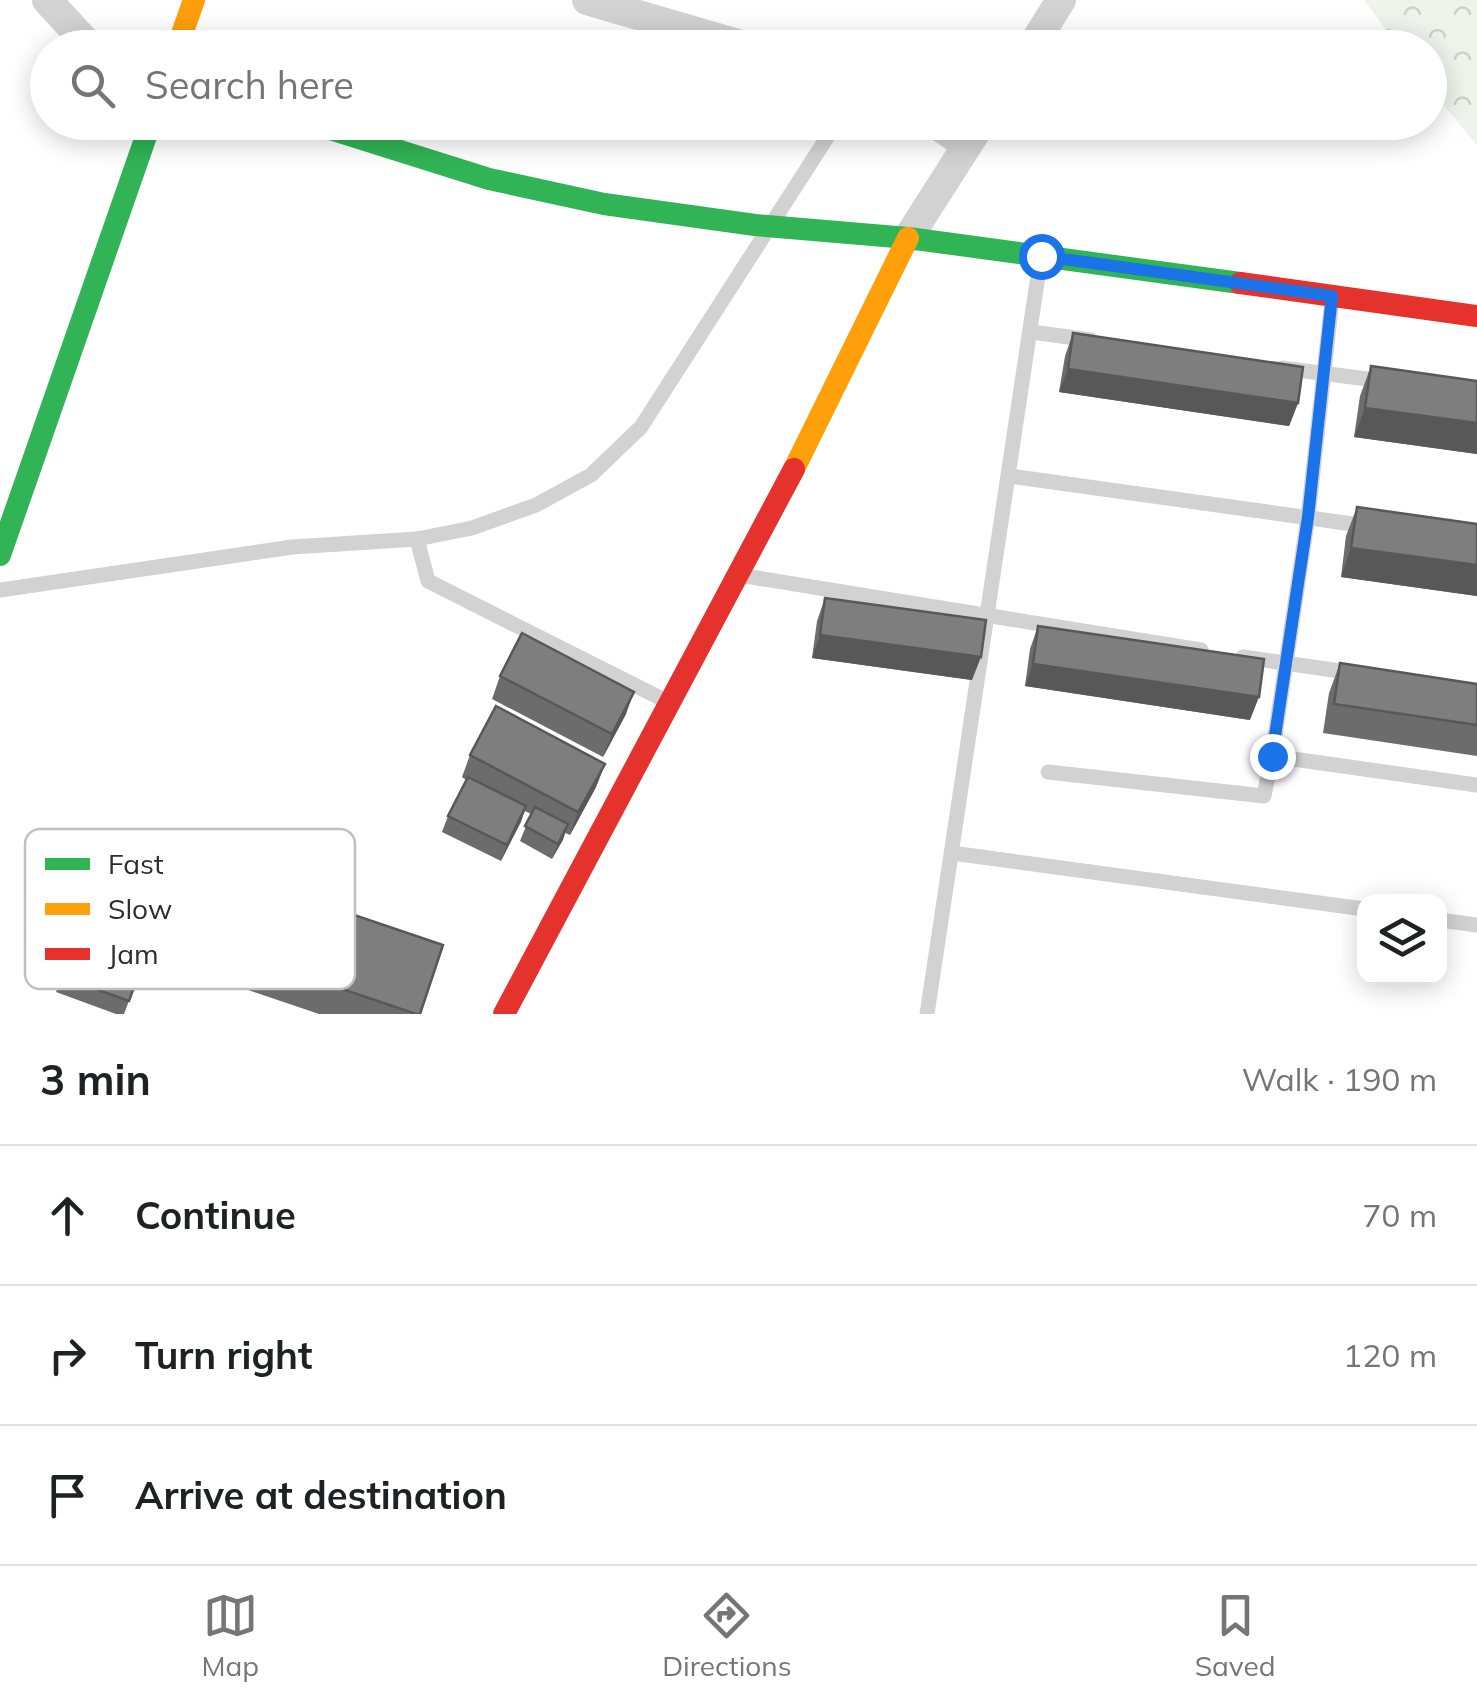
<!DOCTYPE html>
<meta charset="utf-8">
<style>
body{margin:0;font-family:Mulish,sans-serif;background:#f2f2f2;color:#202124}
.controls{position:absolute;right:30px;bottom:30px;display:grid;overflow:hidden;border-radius:20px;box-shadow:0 5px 25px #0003}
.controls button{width:90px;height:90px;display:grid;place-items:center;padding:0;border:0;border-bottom:2px solid #e0e0e0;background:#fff;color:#202124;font:50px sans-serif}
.stop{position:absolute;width:30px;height:30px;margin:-22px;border:8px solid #1a73e8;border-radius:50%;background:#fff}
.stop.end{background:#1a73e8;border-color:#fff;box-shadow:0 2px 10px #0008}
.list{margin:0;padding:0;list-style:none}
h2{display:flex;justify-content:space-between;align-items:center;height:130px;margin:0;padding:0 40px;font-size:42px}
h2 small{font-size:32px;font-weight:400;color:#757577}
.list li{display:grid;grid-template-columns:65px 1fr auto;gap:30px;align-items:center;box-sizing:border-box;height:140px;padding:0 40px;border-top:2px solid #e0e0e0}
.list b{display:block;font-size:38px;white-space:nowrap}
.list em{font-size:32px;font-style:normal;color:#757577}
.icon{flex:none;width:55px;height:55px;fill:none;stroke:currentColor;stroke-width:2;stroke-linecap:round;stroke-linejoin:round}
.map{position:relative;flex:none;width:1477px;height:1014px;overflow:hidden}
.search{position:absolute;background:#fff;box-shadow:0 5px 25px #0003;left:30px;right:30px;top:30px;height:110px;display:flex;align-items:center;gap:25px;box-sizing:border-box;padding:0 35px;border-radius:55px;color:#757577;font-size:38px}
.sheet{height:550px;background:#fff}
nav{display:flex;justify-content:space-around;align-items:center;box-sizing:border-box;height:140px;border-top:2px solid #e0e0e0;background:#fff;font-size:28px;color:#757577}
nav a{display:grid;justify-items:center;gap:5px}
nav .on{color:#767676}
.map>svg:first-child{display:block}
.forest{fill:url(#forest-crowns)}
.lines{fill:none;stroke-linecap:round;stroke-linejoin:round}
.lane{stroke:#d2d2d2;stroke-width:15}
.street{stroke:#d2d2d2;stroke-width:30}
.fast{stroke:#30b455;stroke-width:22}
.slow{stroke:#ff9f0a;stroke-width:22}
.jam{stroke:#e5322d;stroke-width:22}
.wall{fill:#6c6c6c}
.shaded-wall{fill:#585858}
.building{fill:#7e7e7e;stroke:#585858;stroke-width:2.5}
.route{stroke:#1a73e8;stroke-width:12}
.key{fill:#fff;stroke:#c0c0c0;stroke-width:2.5}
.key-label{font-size:28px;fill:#2d2d2d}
</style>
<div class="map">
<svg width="1477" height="1014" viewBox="0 0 1477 1014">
<defs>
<pattern id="forest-crowns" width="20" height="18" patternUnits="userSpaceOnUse" patternTransform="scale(2.5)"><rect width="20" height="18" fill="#eef4eb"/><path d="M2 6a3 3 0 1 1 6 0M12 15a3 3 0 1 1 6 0" fill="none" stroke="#ccd2ca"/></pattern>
</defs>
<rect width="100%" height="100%" fill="#fff"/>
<polygon class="forest" points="1364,0 1477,0 1477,145 1430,89 1430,48 1399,47"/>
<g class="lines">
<g class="lane">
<polyline points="1332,300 1308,517 1272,756 1477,785"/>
<polyline points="1031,332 1091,340"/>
<polyline points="1282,368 1383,381"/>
<polyline points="1010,476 1367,526"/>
<polyline points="417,539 428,581 672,704"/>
<polyline points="745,576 1201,650"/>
<polyline points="0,590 292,547 417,539 472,528 536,505 591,475 641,427 837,122"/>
<polyline points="1243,657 1354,673"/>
<polyline points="1048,772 1264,796 1272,756"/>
<polyline points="952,853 1364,909"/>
<polyline points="1440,920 1477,925"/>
<polyline points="927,1014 1041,256"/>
</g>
<g class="street">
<polyline points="47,0 91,48"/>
<polyline points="587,0 751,48"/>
<polyline points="1031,48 1061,0"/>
<polyline points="933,122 967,145"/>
<polyline points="908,238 982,122"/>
</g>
<g class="fast">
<polyline points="308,122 489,179 604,204 755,225 908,238 1240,283"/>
<polyline points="0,555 151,122"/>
</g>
<g class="slow">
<polyline points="177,48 194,0"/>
<polyline points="794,469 908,238"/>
</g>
<g class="jam">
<polyline points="1240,283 1477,316"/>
<polyline points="504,1014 794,469"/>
</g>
</g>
<g class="wall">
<polygon points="1073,333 1298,403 1289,426 1059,392 1065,356"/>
<polygon points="1371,366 1477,381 1477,454 1354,437 1360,396"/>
<polygon points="1357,507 1477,524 1477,596 1341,577 1346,536"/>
<polygon points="825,598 972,680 812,658 817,621"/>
<polygon points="1038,626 1250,720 1025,686 1030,649"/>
<polygon points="1340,663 1477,684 1477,756 1323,733 1329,693"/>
<polygon points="500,676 626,714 603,757 492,699"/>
<polygon points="470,755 605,764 596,787 570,835 565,833 552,859 520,841 531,814 525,811 501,861 442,832 448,816 466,780 462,777"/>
<polygon points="160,882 420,1014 319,1014 136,952"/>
<polygon points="76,939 143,963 124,1014 116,1014 56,992"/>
</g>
<g class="shaded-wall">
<polygon points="1068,369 1298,403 1289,426 1059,392"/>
<polygon points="1365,408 1477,423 1477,454 1354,437"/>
<polygon points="1351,548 1477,565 1477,596 1341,577"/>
<polygon points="820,635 981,657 972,680 812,658"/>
<polygon points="1033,664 1259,697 1250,720 1025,686"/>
<polygon points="634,692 626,714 603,757 612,734"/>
<polygon points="605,764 596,787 570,835 578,812"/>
<polygon points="526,806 521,822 501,861 507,845"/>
<polygon points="568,824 563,840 552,859 558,844"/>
</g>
<g class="building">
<polygon points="1073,333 1303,367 1298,403 1068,369"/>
<polygon points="1371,366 1477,381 1477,423 1365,408"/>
<polygon points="1357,507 1477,524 1477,565 1351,548"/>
<polygon points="825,598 986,620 981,657 820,635"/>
<polygon points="1038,626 1264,659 1259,697 1033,664"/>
<polygon points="522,633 634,692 612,734 500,676"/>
<polygon points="1340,663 1477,684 1477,725 1334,704"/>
<polygon points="496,706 605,764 578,812 470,755"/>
<polygon points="468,777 526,806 507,845 448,816"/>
<polygon points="535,807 568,824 558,844 525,826"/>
<polygon points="171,853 443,945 420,1014 416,1014 147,923"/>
<polygon points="76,939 143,963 129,1001 62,977"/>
</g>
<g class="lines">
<polyline class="route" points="1041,256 1332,296 1308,517 1272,756"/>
</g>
<rect x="25" y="829" width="330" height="160" rx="15" class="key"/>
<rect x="45" y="858" width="45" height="12" fill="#30b455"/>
<rect x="45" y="903" width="45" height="12" fill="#ff9f0a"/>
<rect x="45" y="948" width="45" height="12" fill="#e5322d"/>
<g class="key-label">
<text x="108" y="874">Fast</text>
<text x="108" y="919">Slow</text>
<text x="108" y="964">Jam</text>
</g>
</svg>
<div class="controls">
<button><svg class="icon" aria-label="layers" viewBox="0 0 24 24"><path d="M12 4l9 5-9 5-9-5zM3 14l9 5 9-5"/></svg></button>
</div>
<div class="stop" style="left:1041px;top:256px"></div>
<div class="stop end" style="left:1272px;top:756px"></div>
<div class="search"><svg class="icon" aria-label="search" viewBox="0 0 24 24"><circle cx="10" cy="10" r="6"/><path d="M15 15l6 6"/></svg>Search here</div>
</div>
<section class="sheet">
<h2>3 min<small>Walk · 190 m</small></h2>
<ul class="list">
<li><svg class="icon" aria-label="ahead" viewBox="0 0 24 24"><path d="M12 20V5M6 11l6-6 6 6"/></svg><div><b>Continue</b></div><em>70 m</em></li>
<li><svg class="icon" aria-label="right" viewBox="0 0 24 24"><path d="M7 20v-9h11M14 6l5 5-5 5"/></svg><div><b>Turn right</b></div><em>120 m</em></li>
<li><svg class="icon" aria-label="arrive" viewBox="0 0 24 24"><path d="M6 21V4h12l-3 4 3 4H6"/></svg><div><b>Arrive at destination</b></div></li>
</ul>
</section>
<nav>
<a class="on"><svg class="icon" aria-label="map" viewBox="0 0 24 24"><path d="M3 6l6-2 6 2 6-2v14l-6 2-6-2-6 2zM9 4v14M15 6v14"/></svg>Map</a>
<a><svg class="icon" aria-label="directions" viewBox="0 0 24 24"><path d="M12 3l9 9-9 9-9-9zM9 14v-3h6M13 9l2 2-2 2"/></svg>Directions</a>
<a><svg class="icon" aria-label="saved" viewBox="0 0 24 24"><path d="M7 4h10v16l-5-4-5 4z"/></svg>Saved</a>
</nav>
